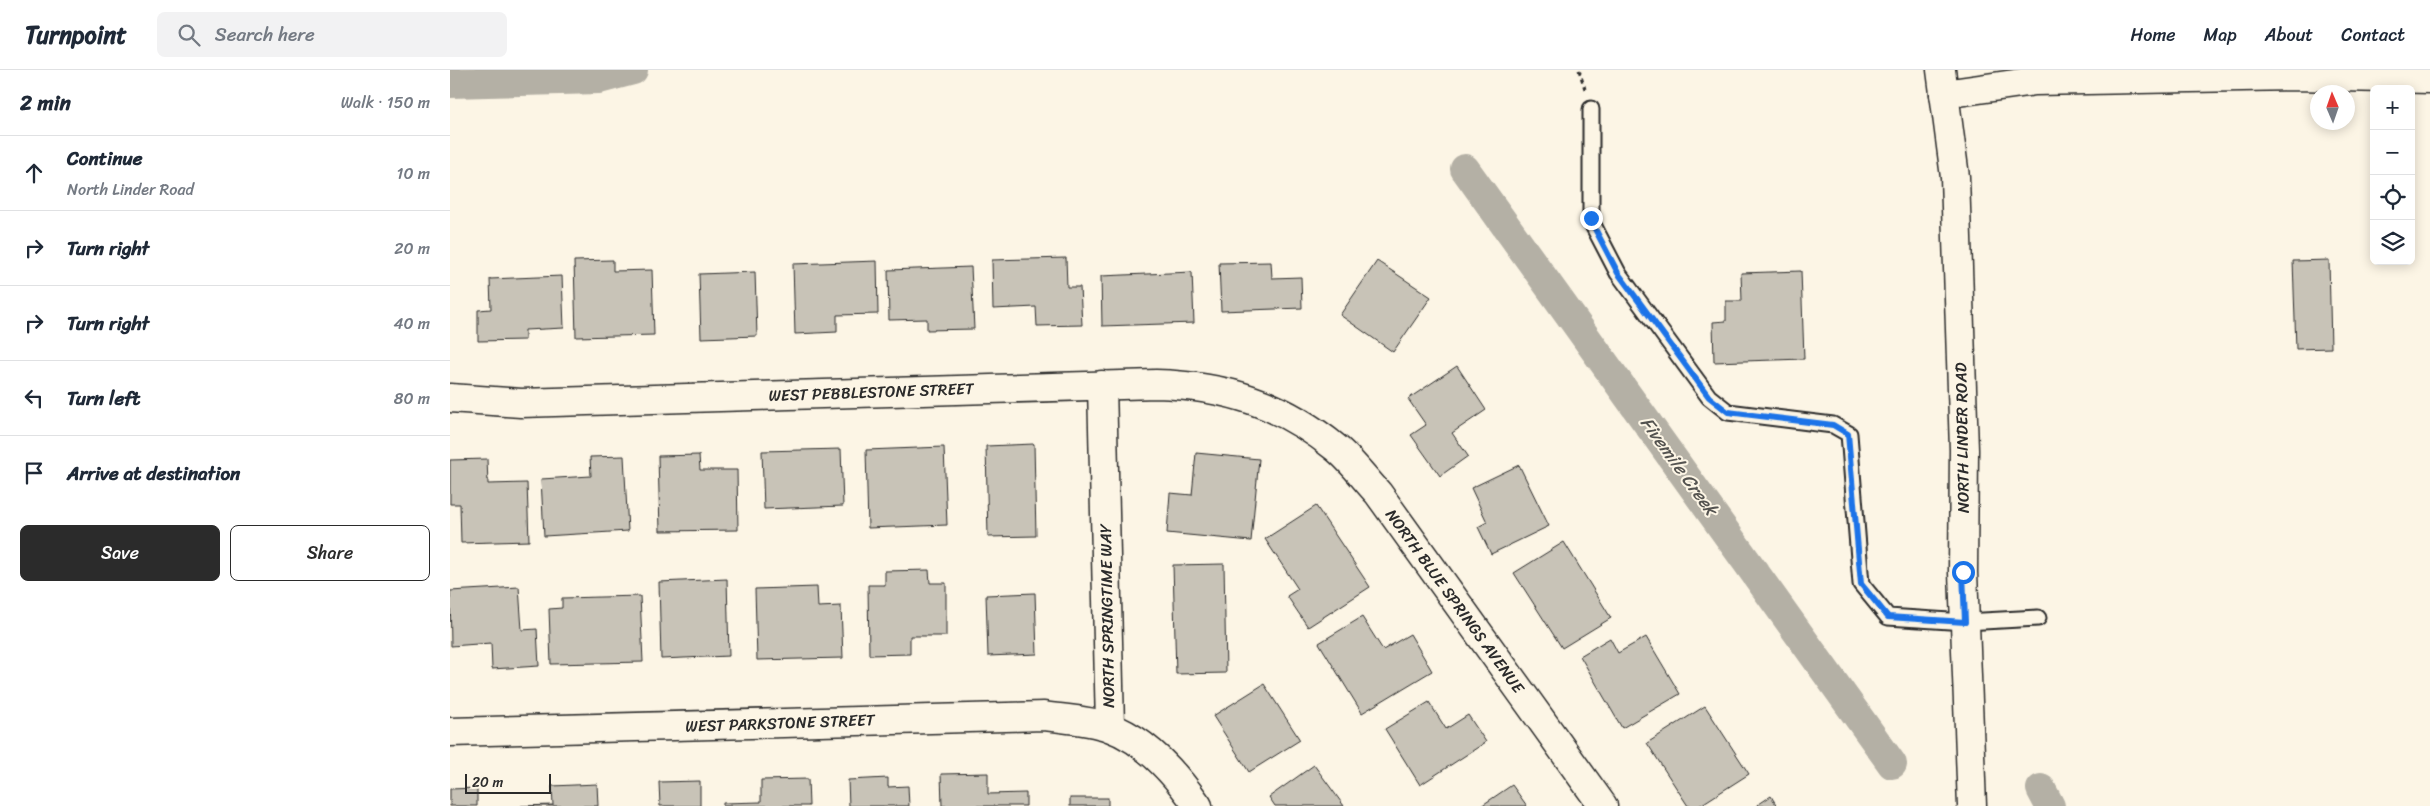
<!DOCTYPE html>
<meta charset="utf-8">
<style>
body{margin:0;font-family:Sriracha,sans-serif;background:#f2f2f3;color:#1f2937}
.controls{position:absolute;right:15px;top:15px;display:grid;overflow:hidden;border-radius:8px;box-shadow:0 2px 12px #0003}
.controls button{width:45px;height:45px;display:grid;place-items:center;padding:0;border:0;border-bottom:1px solid #e0e1e3;background:#fff;color:#1f2937;font:25px sans-serif}
.compass{position:absolute;left:1860px;top:15px;width:45px;height:45px;border-radius:50%;background:#fff;box-shadow:0 2px 12px #0003;rotate:358deg}
.scale{position:absolute;left:15px;bottom:12px;width:86px;box-sizing:border-box;padding-left:5px;border:2px solid #2b2b2b;border-top:0;font-size:14px;line-height:18px;white-space:nowrap;color:#2b2b2b;-webkit-text-stroke:4px #fcf5e5;paint-order:stroke}
.stop{position:absolute;width:15px;height:15px;margin:-11px;border:4px solid #1a73e8;border-radius:50%;background:#fff}
.stop.end{background:#1a73e8;border-color:#fff;box-shadow:0 1px 5px #0008}
.list{margin:0;padding:0;list-style:none}
h2{display:flex;justify-content:space-between;align-items:center;height:65px;margin:0;padding:0 20px;font-size:21px}
h2 small{font-size:16px;font-weight:400;color:#747a83}
.list li{display:grid;grid-template-columns:32px 1fr auto;gap:15px;align-items:center;box-sizing:border-box;height:75px;padding:0 20px;border-top:1px solid #e0e1e3}
.list b{display:block;font-size:19px;white-space:nowrap}
.list p{margin:0;font-size:16px;white-space:nowrap;color:#747a83}
.list em{font-size:16px;font-style:normal;color:#747a83}
.actions{display:flex;gap:10px;padding:15px 20px}
.actions a{flex:1;padding:11px 0;border:1px solid #2b2b2b;border-radius:8px;text-align:center;font-size:18px;color:#2b2b2b}
.actions .main{background:#2b2b2b;color:#fff}
.icon{flex:none;width:28px;height:28px;fill:none;stroke:currentColor;stroke-width:2;stroke-linecap:round;stroke-linejoin:round}
.map{position:relative;flex:none;width:1980px;height:736px;overflow:hidden}
header{display:flex;align-items:center;gap:30px;box-sizing:border-box;height:70px;padding:0 25px;background:#fff;border-bottom:1px solid #e0e1e3}
header strong{font-size:24px}
nav{display:flex;gap:28px;margin-inline-start:auto;font-size:18px}
.search{width:350px;height:45px;background:#f2f2f3;display:flex;align-items:center;gap:12px;box-sizing:border-box;padding:0 18px;border-radius:8px;color:#747a83;font-size:19px}
main{display:flex}
aside{flex:1;background:#fff}
.map>svg:first-child{display:block}
.lines{fill:none;stroke-linecap:round;stroke-linejoin:round}
.canal{stroke:#b4b0a5;stroke-width:30}
.building{fill:#c8c3b7;stroke:#2b2b2b}
.service-casing{stroke:#2b2b2b;stroke-width:19}
.minor-casing{stroke:#2b2b2b;stroke-width:31}
.secondary-casing{stroke:#2b2b2b;stroke-width:31}
.path{stroke:#2b2b2b;stroke-width:3;stroke-dasharray:4 4;stroke-linecap:butt}
.service{stroke:#fcf5e5;stroke-width:15}
.minor{stroke:#fcf5e5;stroke-width:28}
.secondary{stroke:#fcf5e5;stroke-width:28}
.route{stroke:#1a73e8;stroke-width:6}
.labels{text-anchor:middle;dominant-baseline:central;stroke-width:4;stroke-linejoin:round;paint-order:stroke}
.street-label{font-size:16px;fill:#2b2b2b;stroke:#fcf5e5}
.water-label{font-size:18px;font-style:italic;fill:#545350;stroke:#fcf5e5}
</style>
<header>
<strong>Turnpoint</strong>
<div class="search"><svg class="icon" aria-label="search" viewBox="0 0 24 24"><circle cx="10" cy="10" r="6"/><path d="M15 15l6 6"/></svg>Search here</div>
<nav><a>Home</a><a>Map</a><a>About</a><a>Contact</a></nav>
</header>
<main>
<aside>
<h2>2 min<small>Walk · 150 m</small></h2>
<ul class="list">
<li><svg class="icon" aria-label="ahead" viewBox="0 0 24 24"><path d="M12 20V5M6 11l6-6 6 6"/></svg><div><b>Continue</b><p>North Linder Road</p></div><em>10 m</em></li>
<li><svg class="icon" aria-label="right" viewBox="0 0 24 24"><path d="M7 20v-9h11M14 6l5 5-5 5"/></svg><div><b>Turn right</b></div><em>20 m</em></li>
<li><svg class="icon" aria-label="right" viewBox="0 0 24 24"><path d="M7 20v-9h11M14 6l5 5-5 5"/></svg><div><b>Turn right</b></div><em>40 m</em></li>
<li><svg class="icon" aria-label="left" viewBox="0 0 24 24"><path d="M17 20v-9H6M10 6l-5 5 5 5"/></svg><div><b>Turn left</b></div><em>80 m</em></li>
<li><svg class="icon" aria-label="arrive" viewBox="0 0 24 24"><path d="M6 21V4h12l-3 4 3 4H6"/></svg><div><b>Arrive at destination</b></div></li>
</ul>
<div class="actions"><a class="main">Save</a><a>Share</a></div>
</aside>
<div class="map">
<svg width="1980" height="736" viewBox="0 0 1980 736">
<rect width="100%" height="100%" fill="#fcf5e5"/>
<filter id="ink" filterUnits="userSpaceOnUse"><feTurbulence type="fractalNoise" baseFrequency=".02" numOctaves="2"/><feDisplacementMap in="SourceGraphic" scale="10" xChannelSelector="R" yChannelSelector="G"/><feConvolveMatrix kernelMatrix="1 2 1 2 8 2 1 2 1" color-interpolation-filters="sRGB"/></filter>
<g filter="url(#ink)">
<g class="lines">
<g class="canal">
<polyline points="0,13 149,9 183,0"/>
<polyline points="1015,99 1442,694"/>
<polyline points="1591,719 1600,736"/>
</g>
</g>
<g class="building">
<polygon points="616,188 617,217 630,217 632,255 587,256 586,237 543,239 542,190"/>
<polygon points="163,190 163,201 202,200 204,265 126,267 124,191"/>
<polygon points="1879,190 1881,278 1846,279 1843,191"/>
<polygon points="427,191 428,244 387,245 387,262 345,264 343,194"/>
<polygon points="927,191 981,227 943,282 890,245"/>
<polygon points="821,192 822,208 851,207 852,238 771,241 769,193"/>
<polygon points="521,197 524,259 477,260 477,249 439,250 438,200"/>
<polygon points="1351,201 1354,289 1264,292 1263,252 1276,251 1276,231 1292,231 1291,203"/>
<polygon points="305,202 307,266 251,268 249,204"/>
<polygon points="742,202 744,253 652,256 651,206"/>
<polygon points="112,206 114,258 75,260 75,270 28,271 28,240 41,239 40,209"/>
<polygon points="1007,296 1036,340 1002,363 1018,386 990,406 961,365 976,355 958,329"/>
<polygon points="584,374 586,466 538,467 536,376"/>
<polygon points="494,377 497,455 418,458 416,380"/>
<polygon points="391,379 393,436 314,439 312,381"/>
<polygon points="746,383 809,389 801,471 717,463 720,423 742,425"/>
<polygon points="249,385 250,400 287,400 288,460 210,461 208,386"/>
<polygon points="174,386 178,461 94,466 91,409 141,406 140,387"/>
<polygon points="37,389 38,414 77,413 79,471 11,473 10,434 0,434 0,390"/>
<polygon points="1069,395 1099,456 1041,484 1028,457 1037,452 1021,418"/>
<polygon points="866,436 920,517 858,557 837,526 848,519 815,469"/>
<polygon points="1114,472 1161,548 1112,578 1064,503"/>
<polygon points="774,494 776,603 726,604 723,495"/>
<polygon points="479,500 480,513 496,513 496,566 460,566 460,584 419,585 418,515 435,515 435,501"/>
<polygon points="277,509 279,586 211,589 209,512"/>
<polygon points="69,517 72,560 87,559 89,596 42,599 41,573 1,576 0,521"/>
<polygon points="367,517 368,537 391,536 393,588 307,590 305,519"/>
<polygon points="585,523 587,584 538,586 536,525"/>
<polygon points="190,526 193,592 101,594 99,539 112,538 112,528"/>
<polygon points="912,547 933,580 960,564 982,601 912,643 869,573"/>
<polygon points="1196,567 1230,624 1172,658 1130,586 1160,568 1168,583"/>
<polygon points="814,614 850,670 799,702 763,646"/>
<polygon points="979,632 996,659 1018,645 1036,672 970,715 935,659"/>
<polygon points="1255,636 1299,704 1249,736 1238,736 1197,673"/>
<polygon points="864,695 894,736 825,736 819,727"/>
<polygon points="538,703 538,724 576,723 576,736 492,736 491,704"/>
<polygon points="438,708 438,717 458,716 459,736 399,736 398,710"/>
<polygon points="358,709 359,736 273,736 273,733 311,732 311,710"/>
<polygon points="250,711 250,736 210,736 209,712"/>
<polygon points="147,714 148,736 71,736 103,735 102,716"/>
<polygon points="1062,715 1077,736 1031,736"/>
<polygon points="27,718 27,736 0,736 0,719"/>
<polygon points="1321,726 1327,736 1306,736"/>
<rect x="620" y="728" width="38" height="8"/>
</g>
<g class="lines">
<defs>
<polyline id="service" points="1141,39 1141,148 1143,155 1168,203 1259,327 1278,342 1383,355 1399,364 1411,514 1438,547 1515,552 1588,548"/>
<g id="minor">
<polyline points="652,315 660,657"/>
<path d="M0,328L71,333L706,314C776,316 831,333 886,378C901,390 914,408 928,423L1153,736"/>
<path d="M0,662L594,646C615,649 639,650 659,657C696,670 727,706 748,736"/>
</g>
<g id="secondary">
<polyline points="1491,0 1505,107 1514,380 1513,502 1522,736"/>
<polyline points="1494,24 1585,11 1845,6 1980,9"/>
</g>
</defs>
<use href="#service" class="service-casing"/>
<use href="#minor" class="minor-casing"/>
<use href="#secondary" class="secondary-casing"/>
<polyline class="path" points="1129,0 1135,19"/>
<use href="#service" class="service"/>
<use href="#minor" class="minor"/>
<use href="#secondary" class="secondary"/>
</g>
</g>
<g class="lines" filter="url(#ink)">
<polyline class="route" points="1141,148 1143,155 1168,203 1259,327 1278,342 1383,355 1398,364 1411,514 1438,547 1515,552 1513,502"/>
</g>
<g class="labels">
<g class="street-label">
<text transform="translate(421 322) rotate(-2)">WEST PEBBLESTONE STREET</text>
<text transform="translate(1512 368) rotate(-91)">NORTH LINDER ROAD</text>
<text transform="translate(1005 531) rotate(54)">NORTH BLUE SPRINGS AVENUE</text>
<text transform="translate(657 546) rotate(-91)">NORTH SPRINGTIME WAY</text>
<text transform="translate(330 653) rotate(-2)">WEST PARKSTONE STREET</text>
</g>
<g class="water-label">
<text transform="translate(1229 396) rotate(54)">Fivemile Creek</text>
</g>
</g>
</svg>
<div class="controls">
<button>+</button>
<button>−</button>
<button><svg class="icon" aria-label="locate" viewBox="0 0 24 24"><circle cx="12" cy="12" r="6"/><path d="M12 2v4M12 18v4M2 12h4M18 12h4"/></svg></button>
<button><svg class="icon" aria-label="layers" viewBox="0 0 24 24"><path d="M12 4l9 5-9 5-9-5zM3 14l9 5 9-5"/></svg></button>
</div>
<svg class="compass" viewBox="-18 -18 36 36"><path d="M0-13l5 13h-10z" fill="#e53935"/><path d="M0 13l5-13h-10z" fill="#747a83"/></svg>
<div class="scale">20 m</div>
<div class="stop" style="left:1513px;top:502px"></div>
<div class="stop end" style="left:1141px;top:148px"></div>
</div>
</main>
